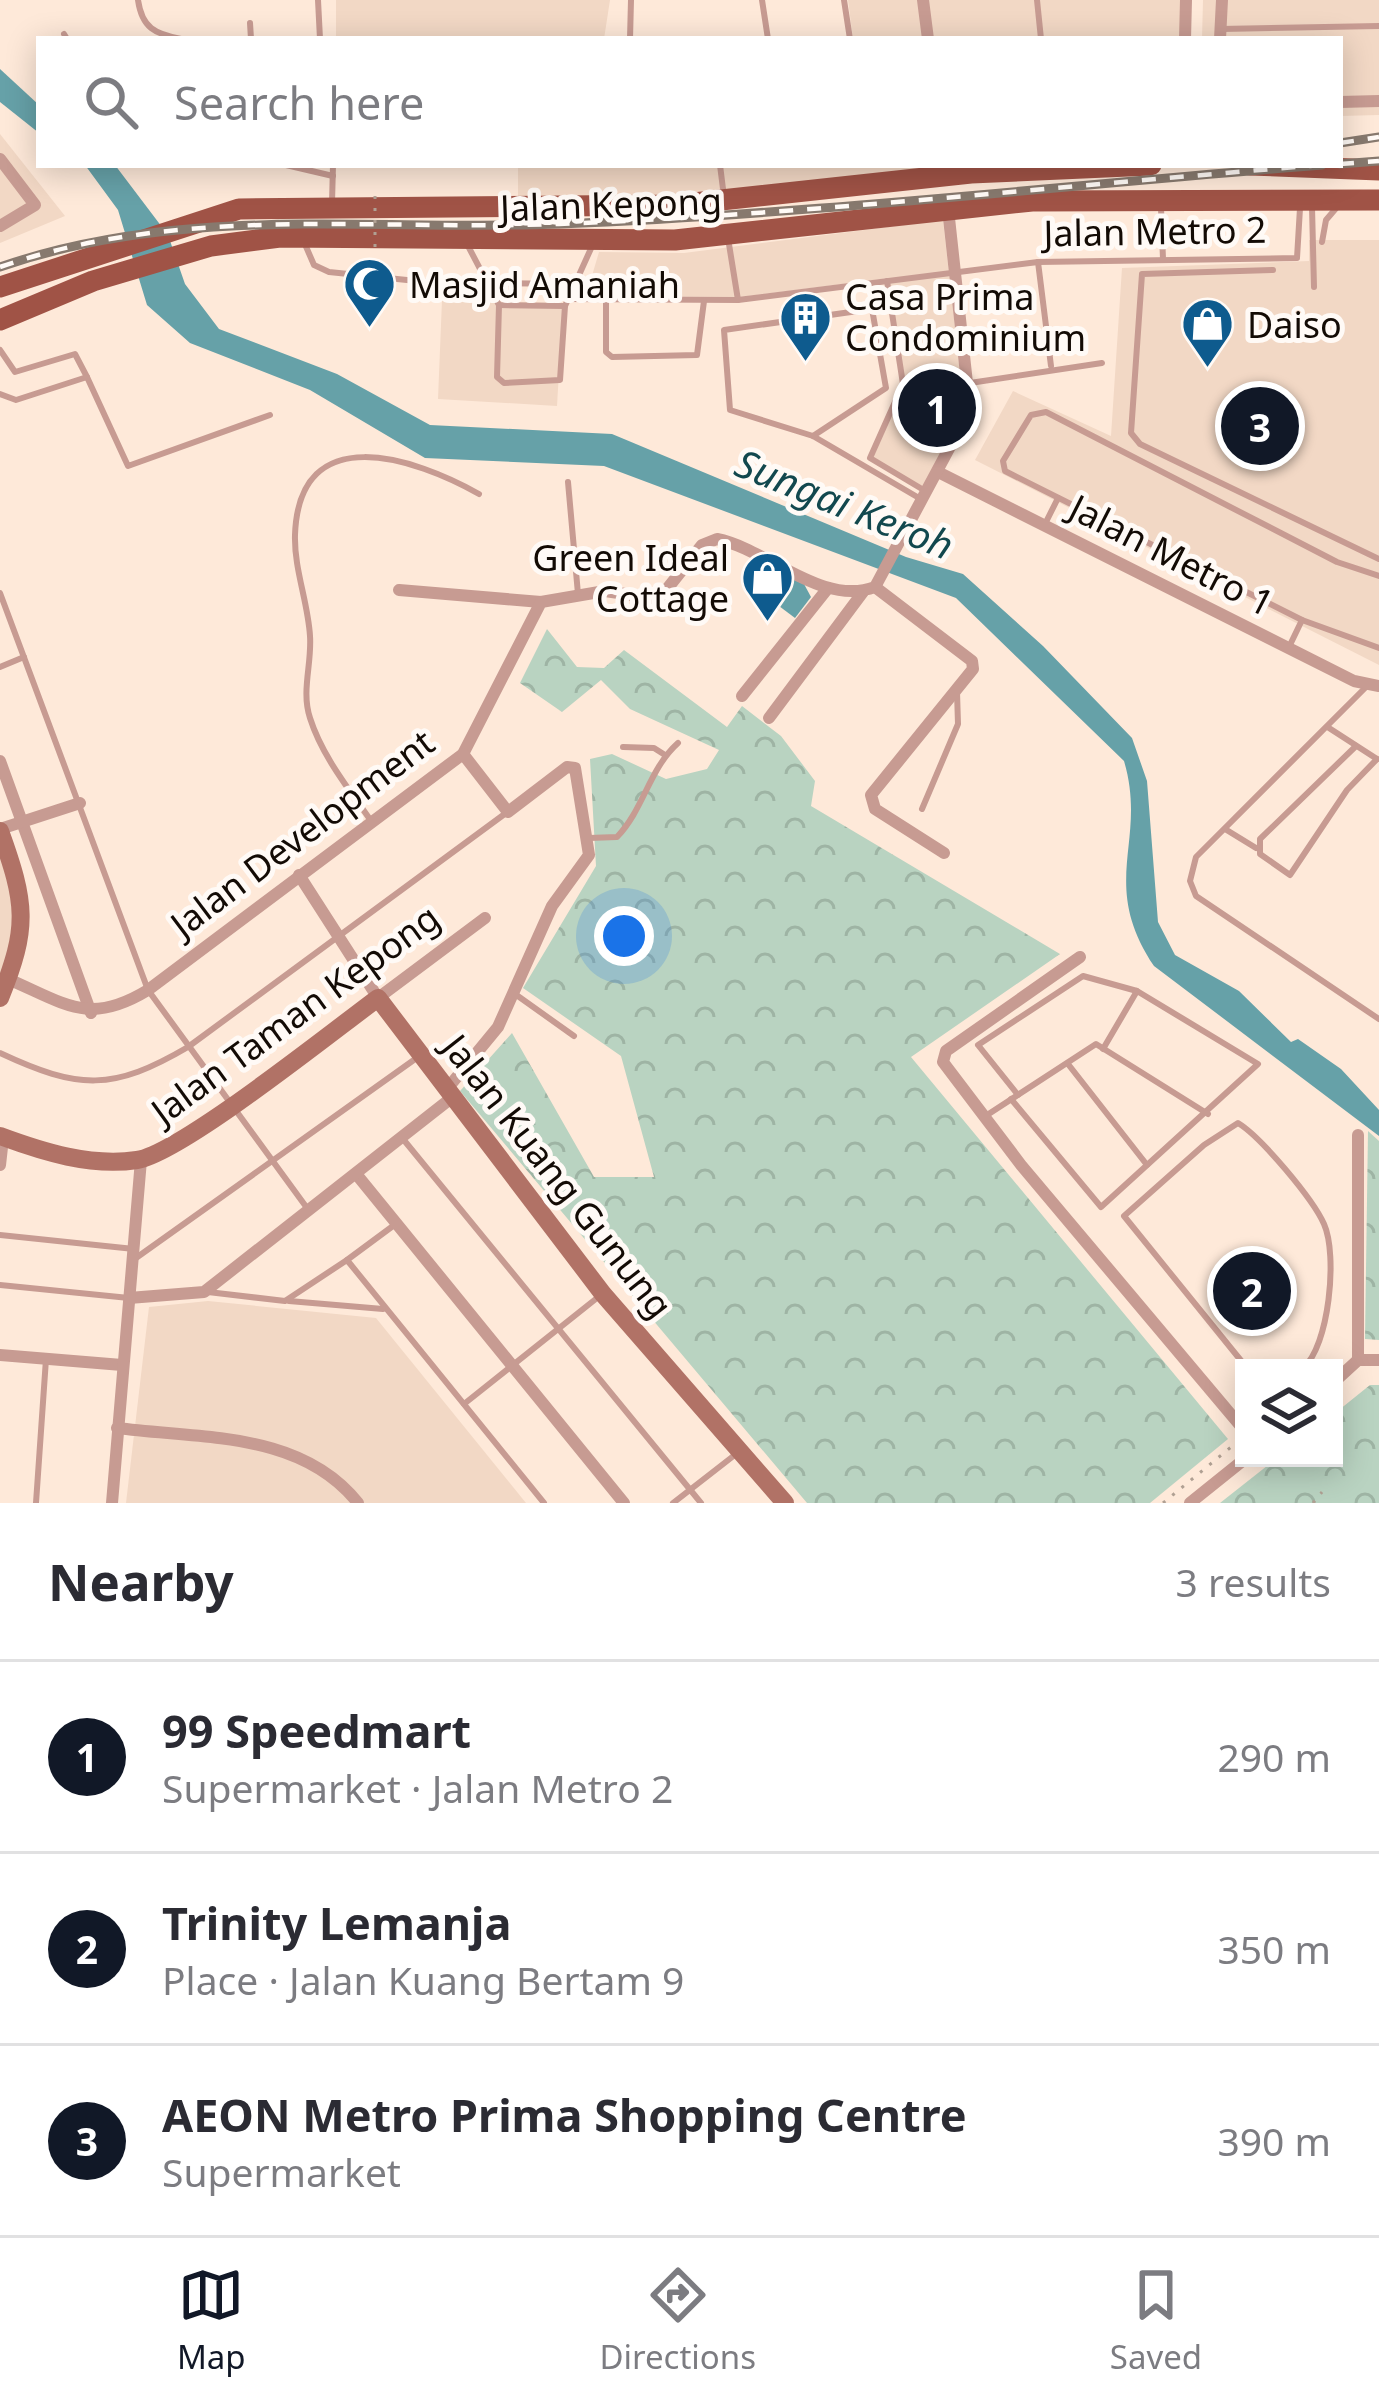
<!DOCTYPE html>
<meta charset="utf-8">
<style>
body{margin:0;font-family:"Noto Sans",sans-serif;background:#f7f7f7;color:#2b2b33}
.controls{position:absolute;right:36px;bottom:36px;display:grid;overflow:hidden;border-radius:0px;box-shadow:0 6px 30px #0003}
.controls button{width:108px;height:108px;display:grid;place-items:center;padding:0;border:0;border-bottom:3px solid #e1e1e2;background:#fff;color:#2b2b33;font:60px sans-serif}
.you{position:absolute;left:624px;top:936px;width:42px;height:42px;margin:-30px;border:9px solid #fff;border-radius:50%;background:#1a73e8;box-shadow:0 0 0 18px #1a73e833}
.badge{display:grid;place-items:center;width:78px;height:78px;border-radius:50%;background:#111827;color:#fff;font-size:39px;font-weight:700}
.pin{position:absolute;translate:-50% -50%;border:6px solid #fff;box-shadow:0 3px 12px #0006}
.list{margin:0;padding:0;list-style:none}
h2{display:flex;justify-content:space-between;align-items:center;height:156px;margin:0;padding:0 48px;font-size:51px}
h2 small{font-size:39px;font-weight:400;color:#7c7c81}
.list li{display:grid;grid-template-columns:78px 1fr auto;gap:36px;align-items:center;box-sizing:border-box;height:192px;padding:0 48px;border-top:3px solid #e1e1e2}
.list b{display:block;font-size:45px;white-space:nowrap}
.list p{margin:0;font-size:39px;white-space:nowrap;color:#7c7c81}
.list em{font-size:39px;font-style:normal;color:#7c7c81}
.icon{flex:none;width:66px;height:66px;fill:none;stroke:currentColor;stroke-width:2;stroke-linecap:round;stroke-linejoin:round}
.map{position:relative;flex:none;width:1379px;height:1503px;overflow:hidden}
.search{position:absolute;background:#fff;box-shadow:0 6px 30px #0003;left:36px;right:36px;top:36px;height:132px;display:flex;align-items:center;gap:30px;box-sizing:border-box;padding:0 42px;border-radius:0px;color:#7c7c81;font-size:45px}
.sheet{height:732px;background:#fff}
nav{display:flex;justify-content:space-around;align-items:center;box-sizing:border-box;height:168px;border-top:3px solid #e1e1e2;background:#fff;font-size:33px;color:#7c7c81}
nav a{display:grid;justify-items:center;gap:6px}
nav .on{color:#111827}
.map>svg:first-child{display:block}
.built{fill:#f2d8c5}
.forest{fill:url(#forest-crowns)}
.water{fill:#66a1a8}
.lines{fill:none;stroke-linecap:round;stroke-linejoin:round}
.path{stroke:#b0a093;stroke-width:3;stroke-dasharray:3 9;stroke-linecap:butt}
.lane{stroke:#c79b92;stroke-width:6}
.street{stroke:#c79b92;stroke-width:12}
.secondary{stroke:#b17266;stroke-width:18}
.primary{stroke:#a05346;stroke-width:21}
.rail-casing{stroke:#87796e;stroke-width:9}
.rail{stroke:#fffaf6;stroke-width:4.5;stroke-dasharray:14;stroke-linecap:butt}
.path-bridge{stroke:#b0a093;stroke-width:3;stroke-dasharray:3 9;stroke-linecap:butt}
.labels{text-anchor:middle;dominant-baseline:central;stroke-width:10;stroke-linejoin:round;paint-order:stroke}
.street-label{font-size:36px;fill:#130b05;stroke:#fffaf6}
.poi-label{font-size:36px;fill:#130b05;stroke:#fffaf6;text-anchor:start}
.water-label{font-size:39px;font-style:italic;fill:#12484e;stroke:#fffaf6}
</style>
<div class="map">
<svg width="1379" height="1503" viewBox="0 0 1379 1503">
<defs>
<pattern id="forest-crowns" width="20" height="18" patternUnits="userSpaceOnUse" patternTransform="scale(3)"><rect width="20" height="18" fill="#b9d3c1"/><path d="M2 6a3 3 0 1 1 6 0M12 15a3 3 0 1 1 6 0" fill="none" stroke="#9eb4a4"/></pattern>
</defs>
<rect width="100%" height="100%" fill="#fee9d9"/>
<g class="built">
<polygon points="336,0 610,0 604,39 336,39"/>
<polygon points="848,0 918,0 923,39 853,39"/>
<polygon points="928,0 1181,0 1180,39 932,39"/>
<polygon points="1203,0 1379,0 1379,115 1340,116 1340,39 1202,39"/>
<polygon points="0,134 65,216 0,243"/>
<polygon points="518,165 931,165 926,170 713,194 518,198"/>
<polygon points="943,220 961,382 956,424 924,487 873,458 905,385 889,278 740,297 586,296 599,252 684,253"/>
<polygon points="1309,240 1379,240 1379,665 975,460 1013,391 1111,436 1122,268 1309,261"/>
<polygon points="442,300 563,303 557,406 438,399"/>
<polygon points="0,853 13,889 17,925 0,976"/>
<polygon points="208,1301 376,1318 526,1503 126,1503 149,1307"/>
</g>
<g class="forest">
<polygon points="547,629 577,667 604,668 624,650 727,727 742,706 781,736 815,781 811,806 1060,954 911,1057 1228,1439 1150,1503 807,1503 460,1091 512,1033 594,1177 654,1177 621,1056 523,988 596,866 590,759 612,754 666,779 707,769 719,750 630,709 601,680 562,712 520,683"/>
<polygon points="1368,1131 1379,1141 1379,1340 1365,1339"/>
<polygon points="1370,1385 1379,1385 1379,1503 1220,1503 1277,1458 1334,1458 1334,1414"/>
</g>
<g class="water">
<polygon points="0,69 39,105 39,133 0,102"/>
<path d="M85,165H115L168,235L185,284L219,329L337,374L430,425L612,434L906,557L963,574L1043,646L1132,738L1147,781L1158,922L1175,955L1239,991L1291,1042L1298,1039L1341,1069L1379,1110V1136L1154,966C1098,882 1148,842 1124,761L956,598L604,466L425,458L310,390L190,343L147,305L118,210Z"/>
<polygon points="778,573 804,584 811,597 795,618 763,594"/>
</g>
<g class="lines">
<g class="path">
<polyline points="1163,1503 1236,1443"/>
<polyline points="1313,1503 1322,1492"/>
</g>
<g class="lane">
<path d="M138,0C142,28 155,34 181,39"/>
<polyline points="318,0 320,39"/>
<polyline points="762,0 768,39"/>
<polyline points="844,0 850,39"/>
<polyline points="1037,0 1041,39"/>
<polyline points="250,23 251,39"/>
<polyline points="1221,29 1379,26"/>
<polyline points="64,34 67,39"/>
<polyline points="630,39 631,0"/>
<polyline points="286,165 333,176"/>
<polyline points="720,165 724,197"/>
<polyline points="332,203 333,165"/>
<polyline points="1312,207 1314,287"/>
<polyline points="1161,208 1163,259"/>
<polyline points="728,238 738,300"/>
<polyline points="304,242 314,265 329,272 436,283 485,277"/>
<polyline points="1322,242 1326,220 1338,206"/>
<polyline points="467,244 499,305 565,306 593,244"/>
<polyline points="1038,262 1051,366"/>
<polyline points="1273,270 1142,274 1131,433 1140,444 1379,559"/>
<polyline points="887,281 903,384 870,458 927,492"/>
<polyline points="488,283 575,284"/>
<polyline points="569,299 738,300 1038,262 1297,258 1300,208"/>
<polyline points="606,300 606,352 612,357 697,355 704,301"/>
<polyline points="499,305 497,377 504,383 560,380 565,306"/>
<polyline points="0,350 15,372 75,354 87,377"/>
<polyline points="970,383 1102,363"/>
<polyline points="0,394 16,400 87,377 128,466 270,415"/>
<polyline points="813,436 886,388 872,309 724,330 730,410 813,436 919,498"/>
<polyline points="568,482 578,594"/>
<polyline points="1045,524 1058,498"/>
<polyline points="1379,576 1337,562 1046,412 1031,415 1003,461 1005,471 1302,620 1379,648"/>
<polyline points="0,593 148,990 307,1208"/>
<polyline points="1289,647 1302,620"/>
<polyline points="0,667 24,657"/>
<polyline points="1368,685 1196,857 1190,881 1196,896 1379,1019"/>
<polyline points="1329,728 1377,759"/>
<polyline points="1356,746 1260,839 1260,854 1290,875 1347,790 1377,759"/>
<polyline points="623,747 654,748 665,755"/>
<polyline points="922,809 958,724 957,692"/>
<path d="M371,821C349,789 322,756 310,718C301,691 312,664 310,636C308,602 294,569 295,535C299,418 415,458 479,494"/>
<polyline points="1225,829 1256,848"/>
<path d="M589,838L617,837C644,809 649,769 678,743"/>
<polyline points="515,994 574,1036"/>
<polyline points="1103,1049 1137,991"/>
<path d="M0,1053C79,1090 113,1091 188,1047L506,813"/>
<polyline points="1068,1064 1147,1165"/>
<polyline points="1011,1099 1101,1207 1258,1064 1137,991 1083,976 978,1045 1018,1095"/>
<polyline points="984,1117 1096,1044 1208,1114"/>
<polyline points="403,1139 701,1503"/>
<polyline points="0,1235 134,1249"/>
<polyline points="136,1258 418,1057"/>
<polyline points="347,1260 397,1223"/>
<polyline points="0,1285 129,1298"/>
<polyline points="208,1292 285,1301 347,1260 544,1503"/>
<polyline points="289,1301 383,1309"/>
<path d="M1247,1368L1124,1216L1204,1145L1238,1123C1261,1137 1313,1199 1324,1224C1338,1255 1329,1347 1303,1368"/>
<polyline points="464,1404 602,1294"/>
<polyline points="36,1503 46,1359"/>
<polyline points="673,1503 736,1454"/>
</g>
<g class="street">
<polyline points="923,0 928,39"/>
<polyline points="1185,39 1186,0"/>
<polyline points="1220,39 1222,0"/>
<polyline points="1340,102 1379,101"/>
<polyline points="0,159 35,205 0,226"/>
<polyline points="940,473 1354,681 1379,686"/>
<polyline points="875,587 972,661 973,669 871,795 875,809 944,853"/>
<polyline points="399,590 541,602"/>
<polyline points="742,696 828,588"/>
<polyline points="769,718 863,592"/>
<polyline points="0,761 91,1013"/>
<polyline points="0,829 80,803"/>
<polyline points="299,875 378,998 485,918"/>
<polyline points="1080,957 946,1051 943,1062 1021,1165 1244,1430"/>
<path d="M8,979C66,1004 89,1026 148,990L463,754L541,602L605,591L659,599L702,545L717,539C767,549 822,607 875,587L960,428L967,383L948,209"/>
<polyline points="447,1089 498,1027 552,906 589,855 575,768 567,767 508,812 463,754"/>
<polyline points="1358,1135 1358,1360"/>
<polyline points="0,1165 3,1138"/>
<polyline points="357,1175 624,1503"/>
<polyline points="129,1298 204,1292 454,1096"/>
<polyline points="0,1355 122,1365"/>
<polyline points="1334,1382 1358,1360 1379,1360"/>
<path d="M117,1428C202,1439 301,1431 358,1503"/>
<polyline points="112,1503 141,1160"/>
<polyline points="1190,1503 1246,1458"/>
</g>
<g class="secondary">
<path d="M0,831C26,903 29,927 0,998"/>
<path d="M0,1136C43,1152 91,1167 137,1160C181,1153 333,1031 378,998L603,1294L785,1503"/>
</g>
<g class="primary">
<polyline points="1250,165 1379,170"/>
<polyline points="0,287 239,209 675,205 971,173 1151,165"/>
<polyline points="0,320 93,281 211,246 280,237 675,240 1032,201 1379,200"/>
</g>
<defs>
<g id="rail">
<polyline points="1340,143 1379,137"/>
<polyline points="1340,164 1379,161"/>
<path d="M0,267C182,204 370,231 559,224C814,214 1068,185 1322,165"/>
</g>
</defs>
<use href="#rail" class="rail-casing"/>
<use href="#rail" class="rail"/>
<polyline class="path-bridge" points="375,247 375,190"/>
</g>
<defs>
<symbol id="mosque-pin" viewBox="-11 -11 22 30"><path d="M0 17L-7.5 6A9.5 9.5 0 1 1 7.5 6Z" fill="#0e5b8e" stroke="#fffaf6"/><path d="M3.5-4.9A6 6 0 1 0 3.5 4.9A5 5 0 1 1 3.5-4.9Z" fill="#fff"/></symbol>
<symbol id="building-pin" viewBox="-11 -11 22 30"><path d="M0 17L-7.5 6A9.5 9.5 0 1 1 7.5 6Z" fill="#0e5b8e" stroke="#fffaf6"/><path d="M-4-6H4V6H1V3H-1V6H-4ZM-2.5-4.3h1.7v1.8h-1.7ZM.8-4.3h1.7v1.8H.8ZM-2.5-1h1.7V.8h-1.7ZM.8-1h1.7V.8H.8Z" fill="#fff"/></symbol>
<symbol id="shop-pin" viewBox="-11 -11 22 30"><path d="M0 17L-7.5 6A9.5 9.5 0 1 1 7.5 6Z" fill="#0e5b8e" stroke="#fffaf6"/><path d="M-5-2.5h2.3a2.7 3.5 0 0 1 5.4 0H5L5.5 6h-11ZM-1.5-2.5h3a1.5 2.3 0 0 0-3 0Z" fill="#fff"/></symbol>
</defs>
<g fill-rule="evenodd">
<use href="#mosque-pin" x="340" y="254" width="59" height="81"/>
<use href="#building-pin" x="776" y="288" width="59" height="81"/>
<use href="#shop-pin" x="1178" y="294" width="59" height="81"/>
<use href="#shop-pin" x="738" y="548" width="59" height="81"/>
</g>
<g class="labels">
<g class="street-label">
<text transform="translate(611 204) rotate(-2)">Jalan Kepong</text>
<text transform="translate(1155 231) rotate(-1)">Jalan Metro 2</text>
<text transform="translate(1172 555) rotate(27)">Jalan Metro 1</text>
<text transform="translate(302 833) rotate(-37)">Jalan Development</text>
<text transform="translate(295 1014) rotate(-36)">Jalan Taman Kepong</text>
<text transform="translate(558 1176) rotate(52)">Jalan Kuang Gunung</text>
</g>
<g class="poi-label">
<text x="409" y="284">Masjid Amaniah</text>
<text x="845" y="296">Casa Prima<tspan x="845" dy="41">Condominium</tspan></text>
<text x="1247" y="324">Daiso</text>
<text x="729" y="557" text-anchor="end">Green Ideal<tspan x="729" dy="41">Cottage</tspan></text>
</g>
<g class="water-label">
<text transform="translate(845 503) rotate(22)">Sungai Keroh</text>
</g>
</g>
</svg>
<div class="controls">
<button><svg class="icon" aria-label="layers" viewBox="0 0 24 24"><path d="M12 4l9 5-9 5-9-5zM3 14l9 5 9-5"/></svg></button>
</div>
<div class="you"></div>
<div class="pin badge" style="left:937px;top:408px">1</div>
<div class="pin badge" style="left:1252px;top:1291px">2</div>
<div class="pin badge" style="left:1260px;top:426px">3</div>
<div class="search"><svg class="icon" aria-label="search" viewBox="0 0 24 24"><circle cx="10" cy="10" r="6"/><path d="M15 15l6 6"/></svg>Search here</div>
</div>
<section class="sheet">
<h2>Nearby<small>3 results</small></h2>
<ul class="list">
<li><span class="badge">1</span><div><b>99 Speedmart</b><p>Supermarket · Jalan Metro 2</p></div><em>290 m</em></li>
<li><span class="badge">2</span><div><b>Trinity Lemanja</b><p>Place · Jalan Kuang Bertam 9</p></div><em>350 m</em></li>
<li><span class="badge">3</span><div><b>AEON Metro Prima Shopping Centre</b><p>Supermarket</p></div><em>390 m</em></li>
</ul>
</section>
<nav>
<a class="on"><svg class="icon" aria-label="map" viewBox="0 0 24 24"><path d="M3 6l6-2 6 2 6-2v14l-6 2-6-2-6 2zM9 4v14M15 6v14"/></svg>Map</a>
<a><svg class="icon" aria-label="directions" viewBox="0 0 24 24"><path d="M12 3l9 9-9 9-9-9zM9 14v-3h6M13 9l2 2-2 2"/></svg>Directions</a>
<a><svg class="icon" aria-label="saved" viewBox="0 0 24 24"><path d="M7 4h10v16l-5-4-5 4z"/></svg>Saved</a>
</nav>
